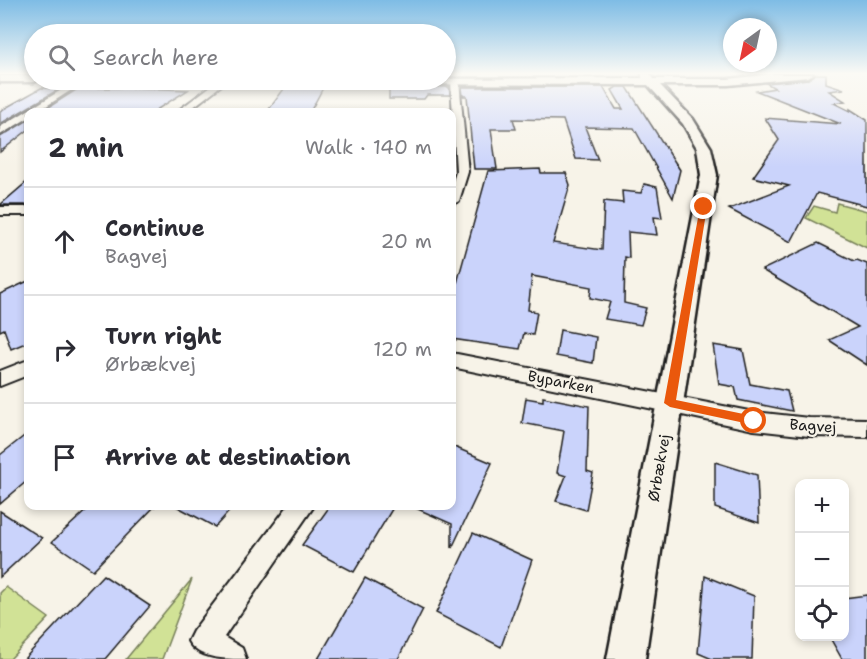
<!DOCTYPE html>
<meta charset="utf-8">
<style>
body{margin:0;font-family:"Shantell Sans",sans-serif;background:#f2f2f3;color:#2b2b33}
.controls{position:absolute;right:18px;bottom:18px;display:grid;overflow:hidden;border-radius:12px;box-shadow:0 3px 9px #0003}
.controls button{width:54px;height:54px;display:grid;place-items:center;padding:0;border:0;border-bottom:2px solid #e1e1e2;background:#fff;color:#2b2b33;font:30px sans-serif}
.compass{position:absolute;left:723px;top:18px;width:54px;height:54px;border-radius:50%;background:#fff;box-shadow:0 3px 9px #0003;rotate:213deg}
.stop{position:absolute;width:18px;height:18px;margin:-14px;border:4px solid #ea580c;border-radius:50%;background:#fff}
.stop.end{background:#ea580c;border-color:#fff;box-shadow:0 2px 6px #0008}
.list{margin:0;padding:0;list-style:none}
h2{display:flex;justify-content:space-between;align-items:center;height:78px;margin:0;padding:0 24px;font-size:26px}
h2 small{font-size:20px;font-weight:400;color:#7c7c81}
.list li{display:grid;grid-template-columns:39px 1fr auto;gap:18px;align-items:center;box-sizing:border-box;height:108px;padding:0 24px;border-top:2px solid #e1e1e2}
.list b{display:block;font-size:22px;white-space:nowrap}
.list p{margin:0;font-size:20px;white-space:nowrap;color:#7c7c81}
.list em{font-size:20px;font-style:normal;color:#7c7c81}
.icon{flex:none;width:33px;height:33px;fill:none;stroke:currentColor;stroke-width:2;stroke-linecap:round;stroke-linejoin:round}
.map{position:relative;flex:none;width:867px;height:659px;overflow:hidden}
.search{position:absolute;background:#fff;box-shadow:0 3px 9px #0003;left:24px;top:24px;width:432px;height:66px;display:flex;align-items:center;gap:15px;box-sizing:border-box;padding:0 21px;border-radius:33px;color:#7c7c81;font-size:22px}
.panel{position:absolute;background:#fff;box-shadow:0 3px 9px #0003;left:24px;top:108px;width:432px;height:402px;border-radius:12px}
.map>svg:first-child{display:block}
.green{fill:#d1e296;stroke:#767f59;stroke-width:1.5}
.building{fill:#cad3fb;stroke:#1c1c1c;stroke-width:1.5}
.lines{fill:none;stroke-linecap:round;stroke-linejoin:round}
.minor-casing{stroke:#1c1c1c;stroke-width:4}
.tertiary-casing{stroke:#1c1c1c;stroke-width:5}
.minor{fill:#f7f3e8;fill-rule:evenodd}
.tertiary{fill:#f7f3e8;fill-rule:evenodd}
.route{fill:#ea580c}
.labels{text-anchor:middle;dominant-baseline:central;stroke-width:4.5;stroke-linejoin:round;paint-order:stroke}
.street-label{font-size:15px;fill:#1c1c1c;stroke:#f7f3e8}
</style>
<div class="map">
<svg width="867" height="659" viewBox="0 0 867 659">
<rect width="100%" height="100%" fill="#f7f3e8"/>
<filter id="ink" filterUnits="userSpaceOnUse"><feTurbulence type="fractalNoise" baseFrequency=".0167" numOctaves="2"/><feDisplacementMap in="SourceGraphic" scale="12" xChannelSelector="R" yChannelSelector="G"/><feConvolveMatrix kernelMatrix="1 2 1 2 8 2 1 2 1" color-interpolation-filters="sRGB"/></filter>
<g filter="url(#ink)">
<g class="green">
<polygon points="837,203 867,211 867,248 806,218 814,206 835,212"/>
<polygon points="192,579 162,659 126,659"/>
<polygon points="6,587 49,618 10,659 0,659 0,593"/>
</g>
<g class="building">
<polygon points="815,74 826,74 826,83 844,89 829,91 845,101 834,103 850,111 850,109 867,120 867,206 817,193 791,242 729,209 789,186 753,177 779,140 765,118 841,124 757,91 775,88 766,83 808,79"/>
<polygon points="286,86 324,86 310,112 267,112"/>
<polygon points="389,86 449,87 450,95 427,95 424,99 389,99"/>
<polygon points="462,87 603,87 616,109 623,109 612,90 617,87 627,87 680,170 673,198 634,128 585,127 598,160 576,159 563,120 513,119 516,129 491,129 497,169 474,169 467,96 463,96"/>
<polygon points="41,88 61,88 0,124 0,111"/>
<polygon points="79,88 139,88 188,90 153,112 41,112"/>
<polygon points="28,120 28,130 0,152 0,137"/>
<polygon points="540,169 541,173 566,173 570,185 553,243 602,250 604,201 623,203 622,191 641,193 644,184 657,187 662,218 654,217 657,235 628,232 629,258 625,257 624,303 646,308 641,325 605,319 610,302 590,298 591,287 532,276 528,310 537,312 533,335 524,333 520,349 452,339 452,301 488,171"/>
<polygon points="28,181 28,205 0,205"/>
<polygon points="818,243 854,261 857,260 867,264 867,365 829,340 858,327 762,270"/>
<polygon points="28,281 28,342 11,349 4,329 0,331 0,294"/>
<polygon points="560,330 596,337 593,363 556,356"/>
<polygon points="713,345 743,350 750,384 787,391 792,411 738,400 735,387 719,384"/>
<polygon points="543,397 589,406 587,471 593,473 586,510 556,501 566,476 557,473 564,431 522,423 526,398 543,401"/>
<polygon points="28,433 28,480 0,504 0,455"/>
<polygon points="452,446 492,463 452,548 452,524 411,506 452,506"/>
<polygon points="715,462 757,475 759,523 715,508"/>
<polygon points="91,506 155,506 93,570 52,542"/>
<polygon points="176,506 234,506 215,527"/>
<polygon points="330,506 394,506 354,572 302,545"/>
<polygon points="0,511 42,538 0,577"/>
<polygon points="473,533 532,560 501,647 436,613"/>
<polygon points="103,575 150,606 105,659 24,659"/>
<polygon points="705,576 754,596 752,659 712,659 698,653"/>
<polygon points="365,578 423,609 398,659 318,659"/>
<polygon points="867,595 867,659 842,659 829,636 844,636 844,598"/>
</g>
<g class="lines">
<defs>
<g id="minor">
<polygon points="455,78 459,81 468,172 459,201 452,205 452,184 456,172 451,81"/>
<polygon points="78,80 87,80 37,112 28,112 28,118 0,135 0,127"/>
<polygon points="219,80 228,80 187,112 176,112"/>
<rect x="0" y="207" width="28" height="8"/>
<polygon points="452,353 754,412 809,418 867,419 867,437 809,436 754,430 452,367"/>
<polygon points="28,360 28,375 0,386 0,371"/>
<path d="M288,506H314L224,637L242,648L246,659C224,659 198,659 188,641L193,631Z"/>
</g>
<g id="tertiary">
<polygon points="642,74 650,74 654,79 728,79 771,74 813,74 808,77 728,85 660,85 693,119 711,148 717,175 645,659 607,659 701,175 697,148 683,124 648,85 54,83 49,80 642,78"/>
<polygon points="0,76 34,76 34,80 39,80 34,82 0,82"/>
</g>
</defs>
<use href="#minor" class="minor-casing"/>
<use href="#tertiary" class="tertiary-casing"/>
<use href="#minor" class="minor"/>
<use href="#tertiary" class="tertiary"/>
</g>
</g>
<linearGradient id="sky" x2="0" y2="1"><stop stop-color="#7ebce5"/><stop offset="0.44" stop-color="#fbfaf5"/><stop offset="1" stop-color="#fbfaf5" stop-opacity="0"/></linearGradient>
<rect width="867" height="167" fill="url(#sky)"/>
<polygon class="route" points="704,204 707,207 676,400 758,417 760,421 754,425 670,407 664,403 700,207"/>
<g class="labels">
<g class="street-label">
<text transform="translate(561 382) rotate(11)">Byparken</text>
<text transform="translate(813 426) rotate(4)">Bagvej</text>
<text transform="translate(659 468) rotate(-80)">Ørbækvej</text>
</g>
</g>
</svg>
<div class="controls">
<button>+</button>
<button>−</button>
<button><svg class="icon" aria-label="locate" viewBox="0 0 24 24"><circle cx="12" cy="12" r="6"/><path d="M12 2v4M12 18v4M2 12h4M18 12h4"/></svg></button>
</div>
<svg class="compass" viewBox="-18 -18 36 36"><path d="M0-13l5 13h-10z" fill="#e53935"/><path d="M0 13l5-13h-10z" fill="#7c7c81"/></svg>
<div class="stop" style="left:754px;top:421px"></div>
<div class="stop end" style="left:704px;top:207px"></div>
<div class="search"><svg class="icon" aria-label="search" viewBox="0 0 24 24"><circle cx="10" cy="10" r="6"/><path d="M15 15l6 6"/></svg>Search here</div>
<section class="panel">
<h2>2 min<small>Walk · 140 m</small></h2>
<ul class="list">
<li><svg class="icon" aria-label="ahead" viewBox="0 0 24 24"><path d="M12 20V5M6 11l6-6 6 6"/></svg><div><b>Continue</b><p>Bagvej</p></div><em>20 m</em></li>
<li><svg class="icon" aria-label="right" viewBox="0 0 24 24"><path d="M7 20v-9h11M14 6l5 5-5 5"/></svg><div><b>Turn right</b><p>Ørbækvej</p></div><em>120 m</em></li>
<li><svg class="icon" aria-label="arrive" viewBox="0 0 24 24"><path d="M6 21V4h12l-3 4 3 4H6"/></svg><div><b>Arrive at destination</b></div></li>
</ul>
</section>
</div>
